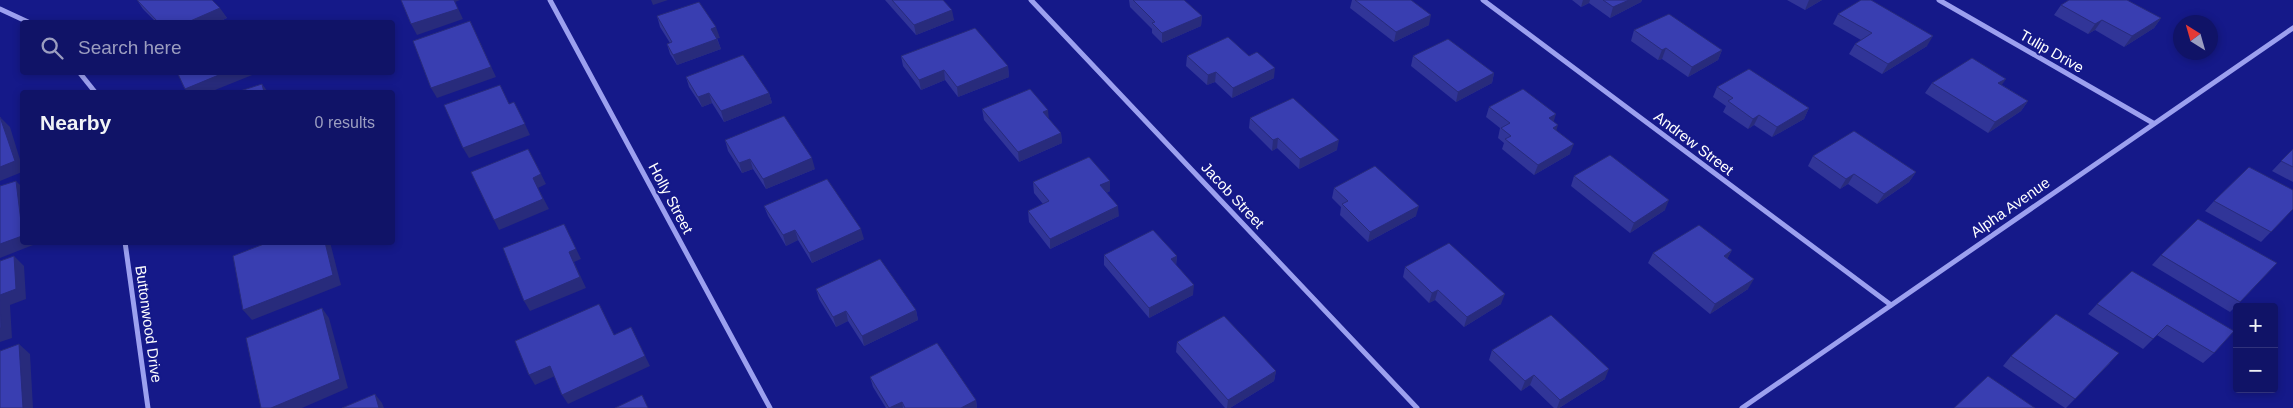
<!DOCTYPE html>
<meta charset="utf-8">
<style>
body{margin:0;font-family:Helvetica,sans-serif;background:#1e2070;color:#f1f3f6}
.controls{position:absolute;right:15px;bottom:15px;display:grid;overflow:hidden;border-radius:5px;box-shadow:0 2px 8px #0003}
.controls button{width:45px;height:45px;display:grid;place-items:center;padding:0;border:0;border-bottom:1px solid #30327b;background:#101367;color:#f1f3f6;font:25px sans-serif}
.compass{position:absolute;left:2173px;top:15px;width:45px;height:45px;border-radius:50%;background:#101367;box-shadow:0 2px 8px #0003;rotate:323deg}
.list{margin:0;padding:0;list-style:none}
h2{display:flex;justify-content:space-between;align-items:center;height:65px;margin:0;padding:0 20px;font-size:21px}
h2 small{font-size:16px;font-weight:400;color:#9c9ec0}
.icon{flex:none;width:28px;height:28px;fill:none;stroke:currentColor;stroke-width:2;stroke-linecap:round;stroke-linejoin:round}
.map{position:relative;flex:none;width:2293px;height:408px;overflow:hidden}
.search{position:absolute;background:#101367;box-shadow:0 2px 8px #0003;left:20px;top:20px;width:375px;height:55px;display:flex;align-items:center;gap:12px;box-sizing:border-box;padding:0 18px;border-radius:5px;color:#9c9ec0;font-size:19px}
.panel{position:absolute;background:#101367;box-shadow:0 2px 8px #0003;left:20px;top:90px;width:375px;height:155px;border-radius:5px}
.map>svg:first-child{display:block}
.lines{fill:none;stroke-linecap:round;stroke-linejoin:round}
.street{stroke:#9ca0ef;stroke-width:5}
.wall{fill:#313598}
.shaded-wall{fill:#282b7c}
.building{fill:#393eb1;stroke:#282b7c}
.labels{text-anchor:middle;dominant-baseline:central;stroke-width:4;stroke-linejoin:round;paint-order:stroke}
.street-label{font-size:15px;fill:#fff;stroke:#151989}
</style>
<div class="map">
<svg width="2293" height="408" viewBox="0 0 2293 408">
<rect width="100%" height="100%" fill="#151989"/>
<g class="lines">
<g class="street">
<polyline points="550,0 770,408"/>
<polyline points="1031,0 1417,408"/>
<polyline points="1483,0 1891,305"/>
<polyline points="1939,0 2153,123"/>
<polyline points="0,9 28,22"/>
<polyline points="79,72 95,92"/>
<polyline points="125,242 148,408"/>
<polyline points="1742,408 2293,28"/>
</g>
</g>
<g class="wall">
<polygon points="135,0 212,0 227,18 218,22 156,22 143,9 137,0"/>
<polygon points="885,0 943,0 954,20 916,35"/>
<polygon points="1129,0 1184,0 1202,16 1201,26 1162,43 1152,33 1152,29 1130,7"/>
<polygon points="1352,0 1411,0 1429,25 1394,42 1350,8"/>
<polygon points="1572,0 1642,0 1641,2 1610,18 1589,3 1581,7"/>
<polygon points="1787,0 1822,0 1805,10"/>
<polygon points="2061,5 2161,18 2154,28 2124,47 2095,30 2088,34 2054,15"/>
<polygon points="1838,14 1927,46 1882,74 1849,54 1855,44 1861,40 1833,24"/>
<polygon points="657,16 720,38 717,38 721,49 677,65 670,54 667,44 670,43 660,27"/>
<polygon points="1634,30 1722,50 1718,60 1688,77 1662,59 1658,60 1631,41"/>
<polygon points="901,56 1008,66 1009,77 958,97 945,80 921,90 903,66"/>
<polygon points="1187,56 1249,56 1274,78 1232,98 1215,82 1207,85 1186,66"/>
<polygon points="1413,56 1494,73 1492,83 1456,102 1411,66"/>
<polygon points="686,77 769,93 772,103 724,122 712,103 702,107 689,87"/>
<polygon points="1932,83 2002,85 2028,101 2021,111 1988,133 1925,93"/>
<polygon points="1717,87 1809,108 1804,119 1772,137 1754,125 1748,129 1723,112 1726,106 1713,97"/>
<polygon points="1489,107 1554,121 1556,131 1570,154 1534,175 1502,149 1504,143 1498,138 1500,128 1486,117"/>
<polygon points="982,109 1048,110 1048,118 1061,133 1062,143 1019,162 984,120"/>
<polygon points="1250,118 1337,150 1299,169 1277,148 1272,151 1249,128"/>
<polygon points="725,140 815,169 766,189 753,169 742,173 728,151"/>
<polygon points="2293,149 2293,182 2272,171"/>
<polygon points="1813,156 1916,172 1909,182 1877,204 1848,184 1840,189 1808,166"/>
<polygon points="1574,176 1665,210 1630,233 1571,186"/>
<polygon points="1033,182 1110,191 1106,193 1119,216 1050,249 1029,222 1028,211 1043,204 1034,193"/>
<polygon points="1334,188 1416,216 1368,242 1340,215 1341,207 1332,198"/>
<polygon points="2214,201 2293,209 2261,242 2205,211"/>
<polygon points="764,206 864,239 812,263 798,240 786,246 768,216"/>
<polygon points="1732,250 1727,259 1748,289 1710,314 1648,263 1653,253"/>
<polygon points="1104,255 1177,256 1176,265 1193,295 1149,318 1104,265"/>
<polygon points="2161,255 2240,302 2230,312 2152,265"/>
<polygon points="1405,267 1501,304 1464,327 1435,300 1429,303 1403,277"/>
<polygon points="2132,271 2214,353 2203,363 2157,335 2143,349 2088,314 2097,304"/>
<polygon points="816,289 916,310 918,320 864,346 848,321 836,327 819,299"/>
<polygon points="1177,342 1276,371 1274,381 1230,408 1225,408 1176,352"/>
<polygon points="1492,350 1605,379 1559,408 1554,408 1530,385 1521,391 1489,360"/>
<polygon points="2011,356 2110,363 2066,408 2065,408 2003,366"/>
<polygon points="870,377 976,400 977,408 886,408 873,387"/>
</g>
<g class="shaded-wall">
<polygon points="454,0 460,0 455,2 463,19 417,35 411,24"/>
<polygon points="651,0 668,0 653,5"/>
<polygon points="1583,0 1590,0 1589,3 1581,7"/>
<polygon points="1629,0 1642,0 1641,2 1610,18 1613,7"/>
<polygon points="1809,0 1822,0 1805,10"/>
<polygon points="220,8 227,18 218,22 188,22"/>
<polygon points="952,10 954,20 916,35 914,25"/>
<polygon points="1431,15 1429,25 1394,42 1396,32"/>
<polygon points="1202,16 1201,26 1162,43 1162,33"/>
<polygon points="2161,18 2154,28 2124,47 2132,36"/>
<polygon points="2102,20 2095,30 2088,34 2095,24"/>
<polygon points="470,21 496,77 437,98 431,88"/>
<polygon points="716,27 720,38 714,39 711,29"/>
<polygon points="1933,36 1927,46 1882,74 1888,64"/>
<polygon points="717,39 721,49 677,65 673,55"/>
<polygon points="1666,48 1662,59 1658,60 1662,50"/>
<polygon points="1722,50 1718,60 1688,77 1692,67"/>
<polygon points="1008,66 1009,77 958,97 957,87"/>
<polygon points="1275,68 1274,78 1232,98 1233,88"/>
<polygon points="944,70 945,80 921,90 919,80"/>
<polygon points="226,72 256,72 257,73 210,92 188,92 185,89"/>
<polygon points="1216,72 1215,82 1207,85 1208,75"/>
<polygon points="1494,73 1492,83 1456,102 1458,92"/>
<polygon points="2006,79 1999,89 1998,83"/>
<polygon points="262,84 268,92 264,92"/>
<polygon points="709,93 712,103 702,107 698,97"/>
<polygon points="769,93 772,103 724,122 721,111"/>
<polygon points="2028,101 2021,111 1988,133 1995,122"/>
<polygon points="1809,108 1804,119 1772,137 1777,127"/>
<polygon points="1048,110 1049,120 1043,112"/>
<polygon points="1556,114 1553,124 1549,118"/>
<polygon points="1759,115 1754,125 1748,129 1753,119"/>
<polygon points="0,117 10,127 22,166 22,172 0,181"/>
<polygon points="525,124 530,135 469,158 463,148"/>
<polygon points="1558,125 1555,135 1553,128"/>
<polygon points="1061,133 1062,143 1019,162 1018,152"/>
<polygon points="1278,138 1277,148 1272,151 1273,140"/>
<polygon points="1339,140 1337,150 1299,169 1300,159"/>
<polygon points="1574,144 1570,154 1534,175 1538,165"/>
<polygon points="812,158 815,169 766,189 763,179"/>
<polygon points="750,159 753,169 742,173 739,163"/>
<polygon points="1916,172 1909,182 1877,204 1884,194"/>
<polygon points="541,174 546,184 538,188 549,209 499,230 494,220 533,178"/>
<polygon points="1854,174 1848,184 1840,189 1846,179"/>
<polygon points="16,181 22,187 22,230"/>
<polygon points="1110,181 1110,191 1100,196 1100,185"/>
<polygon points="1669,200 1665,210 1630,233 1634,223"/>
<polygon points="1118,206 1119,216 1050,249 1050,239"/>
<polygon points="1419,206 1416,216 1368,242 1370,232"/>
<polygon points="861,229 864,239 812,263 809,253"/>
<polygon points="795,230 798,240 786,246 783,235"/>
<polygon points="569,234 581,259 574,262 586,288 530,311 524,301 569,252"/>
<polygon points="22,236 22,242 33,242 33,245 0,258 0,244"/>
<polygon points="325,242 330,242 341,285 252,320 243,310"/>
<polygon points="1732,250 1726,261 1724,256"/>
<polygon points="14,256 24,266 26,299 10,305 12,338 0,342 0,295"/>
<polygon points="1177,256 1176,266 1171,259"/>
<polygon points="1754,279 1748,289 1710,314 1715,304"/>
<polygon points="1194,285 1193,295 1149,318 1149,308"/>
<polygon points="1438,290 1435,300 1429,303 1432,293"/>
<polygon points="1505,294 1501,304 1464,327 1467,317"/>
<polygon points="322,308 329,318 348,388 302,408 271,408"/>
<polygon points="916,310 918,320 864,346 862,336"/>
<polygon points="846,311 848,321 836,327 833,317"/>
<polygon points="631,327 650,366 568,404 562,395"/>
<polygon points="19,344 30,354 33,408 23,408"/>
<polygon points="550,366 555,376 535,385 529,375"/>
<polygon points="1609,369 1605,379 1559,408 1557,408 1560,400"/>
<polygon points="1276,371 1274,381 1230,408 1227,408 1228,400"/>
<polygon points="1534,375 1530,385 1521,391 1525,381"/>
<polygon points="375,394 382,403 384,408 379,408"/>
<polygon points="976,400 977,408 961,408"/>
<polygon points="902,402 903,408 890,408"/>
</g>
<g class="building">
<polygon points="137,0 212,0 220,8 188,22 158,22"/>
<polygon points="401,0 454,0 458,9 411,24"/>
<polygon points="892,0 943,0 952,10 914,25"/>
<polygon points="1133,0 1184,0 1202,16 1162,33 1152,23 1155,22"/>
<polygon points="1355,0 1411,0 1431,15 1396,32"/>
<polygon points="1603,0 1629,0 1613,7"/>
<polygon points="1861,0 1871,0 1933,36 1888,64 1855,44 1872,33 1838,14"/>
<polygon points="2069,0 2127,0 2161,18 2132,36 2102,20 2095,24 2061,5"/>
<polygon points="699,2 716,27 711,29 717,39 673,55 667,44 672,42 657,16"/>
<polygon points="1669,14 1722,50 1692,67 1666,48 1662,50 1634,30"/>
<polygon points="470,21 491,67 431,88 413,41"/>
<polygon points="975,28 1008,66 957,87 944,70 919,80 901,56"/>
<polygon points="1228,37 1249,56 1257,52 1275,68 1233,88 1216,72 1208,75 1187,56"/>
<polygon points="1448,39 1494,73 1458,92 1413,56"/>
<polygon points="743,55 769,93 721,111 709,93 698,97 686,77"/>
<polygon points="1972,58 2006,79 1998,83 2028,101 1995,122 1932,83"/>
<polygon points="1749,69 1809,108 1777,127 1759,115 1753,119 1728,101 1733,98 1717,87"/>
<polygon points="177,72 226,72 185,89"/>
<polygon points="262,84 264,92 237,92"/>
<polygon points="500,85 509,104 514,102 525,124 463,148 444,105"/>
<polygon points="1030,89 1048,110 1043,112 1061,133 1018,152 982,109"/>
<polygon points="1523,89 1556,114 1549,118 1558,125 1553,128 1574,144 1538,165 1505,139 1511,136 1501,128 1510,123 1489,107"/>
<polygon points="1293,98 1339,140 1300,159 1278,138 1273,140 1250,118"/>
<polygon points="784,116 812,158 763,179 750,159 739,163 725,140"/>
<polygon points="0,117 15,161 0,167"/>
<polygon points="1854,131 1916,172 1884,194 1854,174 1846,179 1813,156"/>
<polygon points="528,149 541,174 533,178 543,199 494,220 471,172"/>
<polygon points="2293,149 2293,167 2281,161"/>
<polygon points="1610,155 1669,200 1634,223 1574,176"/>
<polygon points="1089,157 1110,181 1100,185 1118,206 1050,239 1028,211 1049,201 1033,182"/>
<polygon points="1375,166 1419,206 1370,232 1342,204 1348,201 1334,188"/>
<polygon points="2249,167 2293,190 2293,209 2271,232 2214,201"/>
<polygon points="827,179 861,229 809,253 795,230 783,235 764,206"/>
<polygon points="16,181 22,230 22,236 0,244 0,186"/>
<polygon points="2198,219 2277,263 2240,302 2161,255"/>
<polygon points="564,224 576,249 569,252 580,277 524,301 503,248"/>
<polygon points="1699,225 1732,250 1724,256 1754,279 1715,304 1653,253"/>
<polygon points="1153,230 1177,256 1171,259 1194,285 1149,308 1104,255"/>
<polygon points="269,242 325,242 333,275 243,310 233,256"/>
<polygon points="1449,243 1505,294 1467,317 1438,290 1432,293 1405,267"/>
<polygon points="14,256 16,289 0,295 0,261"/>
<polygon points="880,259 916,310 862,336 846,311 833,317 816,289"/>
<polygon points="2132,271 2234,331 2214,353 2167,325 2153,339 2097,304"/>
<polygon points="0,299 1,328 0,328"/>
<polygon points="599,304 614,335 631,327 645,356 562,395 550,366 529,375 515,341"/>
<polygon points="322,308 340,379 271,408 261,408 246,338"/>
<polygon points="2056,314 2119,353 2075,399 2011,356"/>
<polygon points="1551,315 1609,369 1560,400 1534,375 1525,381 1492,350"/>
<polygon points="1224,316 1276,371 1228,400 1177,342"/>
<polygon points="937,343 976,400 961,408 905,408 902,402 889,408 870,377"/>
<polygon points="19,344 23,408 0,408 0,351"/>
<polygon points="1988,376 2035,408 1954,408"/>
<polygon points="375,394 379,408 342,408"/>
<polygon points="642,395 648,408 615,408"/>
</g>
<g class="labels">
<g class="street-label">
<text transform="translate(2052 51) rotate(30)">Tulip Drive</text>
<text transform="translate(1694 143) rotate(37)">Andrew Street</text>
<text transform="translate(1233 195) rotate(47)">Jacob Street</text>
<text transform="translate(671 198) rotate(62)">Holly Street</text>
<text transform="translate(2010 207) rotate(-35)">Alpha Avenue</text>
<text transform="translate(149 324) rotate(82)">Buttonwood Drive</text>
</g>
</g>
</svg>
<div class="controls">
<button>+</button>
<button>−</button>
</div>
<svg class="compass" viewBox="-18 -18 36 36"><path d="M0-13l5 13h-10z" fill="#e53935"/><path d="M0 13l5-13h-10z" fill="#9c9ec0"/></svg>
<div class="search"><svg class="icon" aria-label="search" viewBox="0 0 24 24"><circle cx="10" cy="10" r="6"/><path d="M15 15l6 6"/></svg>Search here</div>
<section class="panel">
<h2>Nearby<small>0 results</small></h2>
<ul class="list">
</ul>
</section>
</div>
